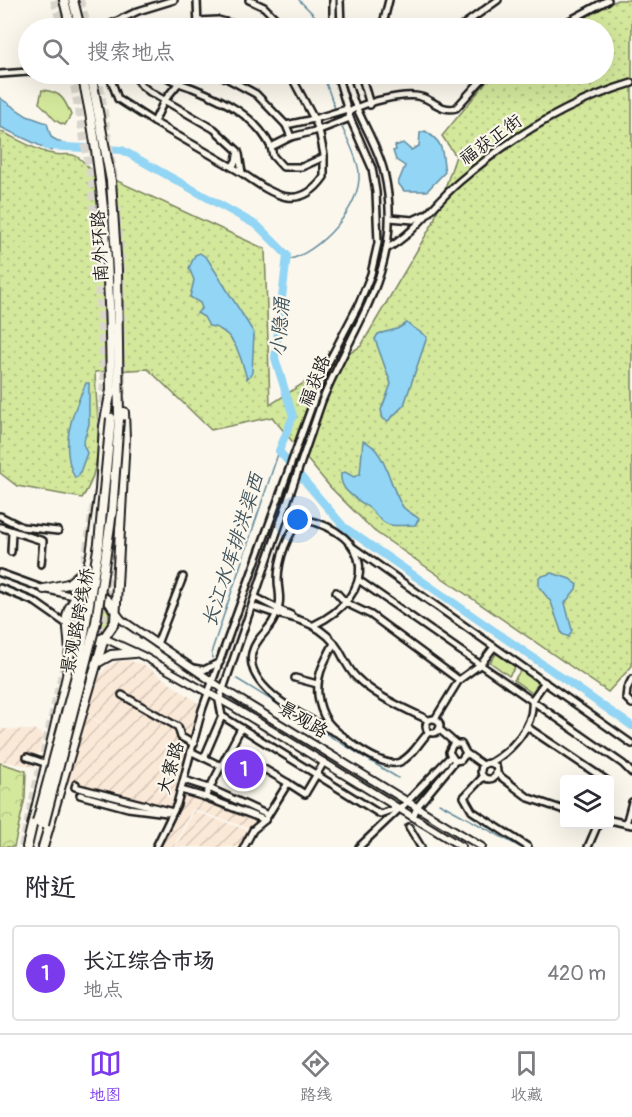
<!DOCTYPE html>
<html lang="zh">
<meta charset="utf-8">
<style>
body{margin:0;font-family:Pangolin,"LXGW WenKai TC",sans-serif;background:#f2f2f3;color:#2b2b33}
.controls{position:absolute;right:18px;bottom:18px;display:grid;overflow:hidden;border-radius:6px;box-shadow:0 6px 24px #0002}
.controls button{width:54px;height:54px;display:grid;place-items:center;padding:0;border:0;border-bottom:2px solid #e1e1e2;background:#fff;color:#2b2b33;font:30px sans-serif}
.you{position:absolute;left:298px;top:520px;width:21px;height:21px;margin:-15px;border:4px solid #fff;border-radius:50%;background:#1a73e8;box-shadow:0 0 0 9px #1a73e833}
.badge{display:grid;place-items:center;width:39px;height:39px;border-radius:50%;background:#7c3aed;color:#fff;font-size:20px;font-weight:700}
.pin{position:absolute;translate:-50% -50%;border:3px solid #fff;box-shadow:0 2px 6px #0006}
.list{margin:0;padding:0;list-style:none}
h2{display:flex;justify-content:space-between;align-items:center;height:78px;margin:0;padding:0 24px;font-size:26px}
h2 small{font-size:20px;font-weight:400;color:#7c7c81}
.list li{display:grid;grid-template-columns:39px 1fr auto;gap:18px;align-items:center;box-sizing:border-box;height:96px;margin:0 12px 12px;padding:0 12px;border:2px solid #e1e1e2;border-radius:6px}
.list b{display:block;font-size:22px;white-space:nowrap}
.list p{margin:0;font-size:20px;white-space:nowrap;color:#7c7c81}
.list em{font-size:20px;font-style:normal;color:#7c7c81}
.icon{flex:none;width:33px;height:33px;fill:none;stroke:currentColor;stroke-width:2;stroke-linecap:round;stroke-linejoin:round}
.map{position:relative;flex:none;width:632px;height:847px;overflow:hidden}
.search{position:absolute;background:#fff;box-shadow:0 6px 24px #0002;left:18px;right:18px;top:18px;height:66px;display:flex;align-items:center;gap:15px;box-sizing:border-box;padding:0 21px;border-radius:33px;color:#7c7c81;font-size:22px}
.sheet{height:186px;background:#fff}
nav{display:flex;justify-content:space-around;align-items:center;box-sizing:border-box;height:84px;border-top:2px solid #e1e1e2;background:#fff;font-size:16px;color:#7c7c81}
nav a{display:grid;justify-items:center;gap:3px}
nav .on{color:#7c3aed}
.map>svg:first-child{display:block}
.industrial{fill:url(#industrial-furrows)}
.grass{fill:url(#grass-dots);stroke:#78825c;stroke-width:1.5}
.forest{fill:url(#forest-crowns);stroke:#78825c;stroke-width:1.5}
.park{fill:#d4e89c;stroke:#78825c;stroke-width:1.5}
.water{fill:#93d5f4;stroke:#638b9e;stroke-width:1.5}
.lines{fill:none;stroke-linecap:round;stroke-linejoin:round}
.stream{stroke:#638b9e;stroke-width:1.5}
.river{stroke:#93d5f4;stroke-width:8}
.highway-tunnel{stroke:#dad6cd;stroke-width:8;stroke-dasharray:8 4;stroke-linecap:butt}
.minor-casing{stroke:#1c1c1c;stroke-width:10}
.major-casing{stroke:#1c1c1c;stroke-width:10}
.highway-casing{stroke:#1c1c1c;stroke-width:12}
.minor{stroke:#fbf7ec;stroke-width:5}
.major{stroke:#fbf7ec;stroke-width:6}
.highway{stroke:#fbf7ec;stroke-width:8}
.highway-bridge-casing{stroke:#1c1c1c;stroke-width:12;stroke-linecap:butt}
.highway-bridge{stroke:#fbf7ec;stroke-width:8}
.labels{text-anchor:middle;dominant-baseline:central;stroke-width:4.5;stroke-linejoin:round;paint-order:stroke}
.street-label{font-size:18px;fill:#1c1c1c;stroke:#fbf7ec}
.water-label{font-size:20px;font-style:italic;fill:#40545d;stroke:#fbf7ec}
</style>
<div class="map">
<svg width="632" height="847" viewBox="0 0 632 847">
<defs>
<pattern id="industrial-furrows" width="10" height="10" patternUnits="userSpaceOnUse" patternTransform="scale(1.5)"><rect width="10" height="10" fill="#fbe9d8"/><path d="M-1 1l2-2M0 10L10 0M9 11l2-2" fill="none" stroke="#d7c7b9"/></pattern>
<pattern id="grass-dots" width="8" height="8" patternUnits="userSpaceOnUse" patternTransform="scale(1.5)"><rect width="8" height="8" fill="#d4e89c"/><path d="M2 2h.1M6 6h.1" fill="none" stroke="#b5c686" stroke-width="1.8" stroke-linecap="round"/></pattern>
<pattern id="forest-crowns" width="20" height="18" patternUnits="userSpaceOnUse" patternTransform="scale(1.5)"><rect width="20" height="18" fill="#d4e89c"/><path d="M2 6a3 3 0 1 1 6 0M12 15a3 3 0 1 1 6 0" fill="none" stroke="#b5c686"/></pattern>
</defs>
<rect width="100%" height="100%" fill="#fbf7ec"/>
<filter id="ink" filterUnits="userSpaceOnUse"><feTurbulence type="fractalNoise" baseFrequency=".0167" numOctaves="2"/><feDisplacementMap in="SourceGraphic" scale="12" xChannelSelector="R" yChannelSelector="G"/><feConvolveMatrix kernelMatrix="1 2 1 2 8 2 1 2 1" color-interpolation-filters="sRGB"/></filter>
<g filter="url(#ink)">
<g class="industrial">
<polygon points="122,660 143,664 198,703 186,750 155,745 186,751 170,807 68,782 86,715 125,737 86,714 97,679 107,666"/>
<polygon points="0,729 35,730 43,735 35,767 0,761"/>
<polygon points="185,794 259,820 251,829 192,809 174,847 161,847"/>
<polygon points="193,811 250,831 242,847 176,847"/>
</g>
<g class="grass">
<path d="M617,0H632V666L608,692L374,531L331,488L272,417L211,430L148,369L95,372C96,413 107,463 82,498L17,486L0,473V131C15,138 32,148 48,153C69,159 71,146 89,168L265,249L270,405L361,346L433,223L456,156L442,136L492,75L604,74V28H567Z"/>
<circle cx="91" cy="616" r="18"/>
</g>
<polygon class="forest" points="0,763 26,771 25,798 14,847 0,847"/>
<g class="park">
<path d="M42,90C60,91 65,99 71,115L65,125C52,122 49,110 39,103Z"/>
<polygon points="497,653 516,666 509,676 490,662"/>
<polygon points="521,670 539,683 532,693 514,680"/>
</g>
<g class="water">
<polygon points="0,98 27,116 47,123 51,137 63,144 51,151 0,127"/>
<path d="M425,131C446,144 441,151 445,172L427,191H404L398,183L405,166L396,160L393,151L396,150L395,146L403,143L411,150L419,146L420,133Z"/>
<path d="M200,253L207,258L254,333L252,373L247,379C241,357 234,329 209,326L204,317L197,313L202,308L200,303L190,297L194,280L189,268L195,255Z"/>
<polygon points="407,323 427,337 404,405 388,421 383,419 381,410 391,384 375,339 378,334 397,329"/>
<path d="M86,383H89V424L83,444L87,453L79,475L75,478C59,446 72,413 86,383Z"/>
<path d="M363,441C387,448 390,492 404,508C408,512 415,515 419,519L415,525C406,525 395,527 387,524C379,520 375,513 369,508C358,499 339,492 341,473L345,472L354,477L360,474Z"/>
<polygon points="552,573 570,579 577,584 576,589 565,603 572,630 569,637 562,634 551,602 539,587 539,577"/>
</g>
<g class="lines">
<g class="stream">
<polyline points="299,0 316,17 319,28"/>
<polyline points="323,74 335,109"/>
<path d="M287,260C318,254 362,207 359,173C358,158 347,139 341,125"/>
<polyline points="212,658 212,650 279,451"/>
<polyline points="237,679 398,778"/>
<polyline points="439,803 520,847"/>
</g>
<polyline class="river" points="47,146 122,150 258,226 287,255 275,358 293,416 279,451 344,527 632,726"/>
<g class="highway-tunnel">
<polyline points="54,0 62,28"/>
<polyline points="80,0 88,28"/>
<polyline points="72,74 92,183 104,380 100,433"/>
<polyline points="98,74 114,179"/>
<polyline points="116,206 121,258 122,401"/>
<polyline points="83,573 94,504"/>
<polyline points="71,634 79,593"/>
<polyline points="99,645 111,568 121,452"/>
<polyline points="22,847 67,652"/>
</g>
<defs>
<g id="minor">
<polyline points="197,0 198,28"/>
<polyline points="249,0 264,7 285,28"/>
<polyline points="333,0 333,28"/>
<polyline points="340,0 341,28"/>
<polyline points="123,18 125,28"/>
<polyline points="198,21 218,20 248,28"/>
<polyline points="103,28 138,11 174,0"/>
<polyline points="382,28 389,0"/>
<polyline points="459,28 498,0"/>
<polyline points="556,28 608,0"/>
<polyline points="0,74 28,72"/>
<polyline points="109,74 118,99 154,122 164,101 186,74"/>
<polyline points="134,74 141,85 150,92 214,129 238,151 236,161 232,167 154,122"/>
<path d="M163,74C171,82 183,84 193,88C223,100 256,116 271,147"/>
<polyline points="219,74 256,94 286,125"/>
<polyline points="266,74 274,77 288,74"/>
<polyline points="290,74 314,119 347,109"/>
<path d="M346,74C351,108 376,139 384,172C406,266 355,320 322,401L219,701L222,716L380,814L403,806L450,757"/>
<polyline points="361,74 370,105"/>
<path d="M348,113C360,103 405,92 421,97C433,100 442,112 456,108L487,74"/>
<polygon points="314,119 319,130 291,137 286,125"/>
<polyline points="291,137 271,147 273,156 283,167 302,167 324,157"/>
<polyline points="232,167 242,173 239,154"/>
<path d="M242,173C271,193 298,214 324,177V155L319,130L350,118"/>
<polyline points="390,218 413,220 424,215"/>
<path d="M386,249C416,233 434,203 460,181C511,137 568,102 632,83"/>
<polyline points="0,516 22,527 58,531"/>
<polyline points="0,527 43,541 41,564"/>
<polyline points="354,548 632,744"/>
<polyline points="11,552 12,532"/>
<polyline points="0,573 44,589 78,597"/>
<polyline points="360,581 623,764 632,773"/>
<polyline points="0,588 35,602 68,625"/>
<polyline points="336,592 346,603 371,615 459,680 481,664 494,647"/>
<polyline points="252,606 276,614 278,609 255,597"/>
<path d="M291,615L278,609C282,598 278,591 278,580C278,561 287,531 303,519C375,534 378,594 314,625"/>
<path d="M334,643C325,661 316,674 318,695C319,704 322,713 327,721C337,735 383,770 400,762C413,756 420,741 429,732"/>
<polyline points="157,644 183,577"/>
<polyline points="193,668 204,670 220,662"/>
<polyline points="295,678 317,684"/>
<polyline points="632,679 627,689 626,698 632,704"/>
<polyline points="122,695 178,727 181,737 194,744"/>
<circle cx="433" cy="726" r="7"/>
<polyline points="435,719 459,680"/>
<polyline points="527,727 606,780"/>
<polyline points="439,729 455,743"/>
<path d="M343,736C314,722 244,691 252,653C256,636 272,630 276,614C302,619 325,627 339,650C345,660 348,669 356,677C376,697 404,708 428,720"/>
<polyline points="230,749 288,783 265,820 253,830 244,847"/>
<polyline points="192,752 221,766"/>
<polyline points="466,753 461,760 455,761 449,752 453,744 461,744 466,753 483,765"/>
<polyline points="27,757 47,764"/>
<polyline points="204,758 222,716"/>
<path d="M490,763C511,751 535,726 532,700L545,682"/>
<circle cx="489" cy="771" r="8"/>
<polyline points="496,773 529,798 564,810"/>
<polyline points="483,777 464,797 472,811 528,847"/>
<polyline points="184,780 209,788 268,815"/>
<polyline points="288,783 305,794 324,762"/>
<polyline points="76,784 75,787 173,812"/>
<polyline points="181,790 205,797 241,728"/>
<polyline points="80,795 128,808 167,813"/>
<polyline points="205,797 265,820"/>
<polyline points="413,817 417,807 455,761"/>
<polyline points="610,820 632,825"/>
<polyline points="626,824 632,802"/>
<polyline points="409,827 421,847"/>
<polyline points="156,847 177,804 202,710 326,367 359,304 371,274 378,243 376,192 372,168 350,118 337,74"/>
<polyline points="359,847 397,811"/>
<polyline points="588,847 598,824"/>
</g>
<g id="major">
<polyline points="115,611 122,620 223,689 482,847"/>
<polyline points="104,638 143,656 235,708 462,847"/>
</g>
<g id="highway">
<polyline points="64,0 71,28"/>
<polyline points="73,0 80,28"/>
<path d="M82,74C106,179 110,286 111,394"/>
<polyline points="91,74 111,181 117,270 119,419"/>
<polyline points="44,589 68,584 86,569"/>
<path d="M78,597C92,591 106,594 113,608"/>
<path d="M69,626C76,640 89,644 104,638L115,622L125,438L124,412"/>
<polyline points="95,664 111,655 134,653"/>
<polyline points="27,847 67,676 70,651 67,617 69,609 82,587 91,554 100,490 104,426 111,390"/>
<polyline points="43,847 104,638"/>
</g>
</defs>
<use href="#minor" class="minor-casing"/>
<use href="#major" class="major-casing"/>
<use href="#highway" class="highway-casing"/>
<use href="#minor" class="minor"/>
<use href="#major" class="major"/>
<use href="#highway" class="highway"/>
<defs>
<g id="highway-bridge">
<polyline points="37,822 79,664 99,543 111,418"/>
<polyline points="44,824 96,622 112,512 119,419"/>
</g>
</defs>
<use href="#highway-bridge" class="highway-bridge-casing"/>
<use href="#highway-bridge" class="highway-bridge"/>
</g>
</g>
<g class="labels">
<g class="street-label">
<text transform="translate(491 140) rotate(-36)">福获正街</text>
<text transform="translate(100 246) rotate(-93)">南外环路</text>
<text transform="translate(315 381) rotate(-68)">福获路</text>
<text transform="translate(78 621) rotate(-79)">景观路跨线桥</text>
<text transform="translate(303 720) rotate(31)">景观路</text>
<text transform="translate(171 768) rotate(-74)">大寮路</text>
</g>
<g class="water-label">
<text transform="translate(280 327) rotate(-86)">小隐涌</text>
<text transform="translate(233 550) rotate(-72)">长江水库排洪渠西</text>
</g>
</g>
</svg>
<div class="controls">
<button><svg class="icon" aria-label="layers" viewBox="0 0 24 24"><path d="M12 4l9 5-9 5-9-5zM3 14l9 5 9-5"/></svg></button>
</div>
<div class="you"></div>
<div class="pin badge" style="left:244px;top:769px">1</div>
<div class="search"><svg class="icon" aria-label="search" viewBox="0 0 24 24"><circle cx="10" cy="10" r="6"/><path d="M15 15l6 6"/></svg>搜索地点</div>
</div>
<section class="sheet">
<h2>附近<small></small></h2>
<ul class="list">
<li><span class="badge">1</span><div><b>长江综合市场</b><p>地点</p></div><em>420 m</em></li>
</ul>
</section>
<nav>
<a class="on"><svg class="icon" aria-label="map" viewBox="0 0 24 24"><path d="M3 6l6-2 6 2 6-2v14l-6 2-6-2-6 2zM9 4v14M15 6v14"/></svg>地图</a>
<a><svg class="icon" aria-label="directions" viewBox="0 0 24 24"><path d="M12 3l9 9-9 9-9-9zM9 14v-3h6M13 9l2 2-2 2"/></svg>路线</a>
<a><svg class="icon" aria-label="saved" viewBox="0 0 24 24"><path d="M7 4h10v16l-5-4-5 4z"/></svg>收藏</a>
</nav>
